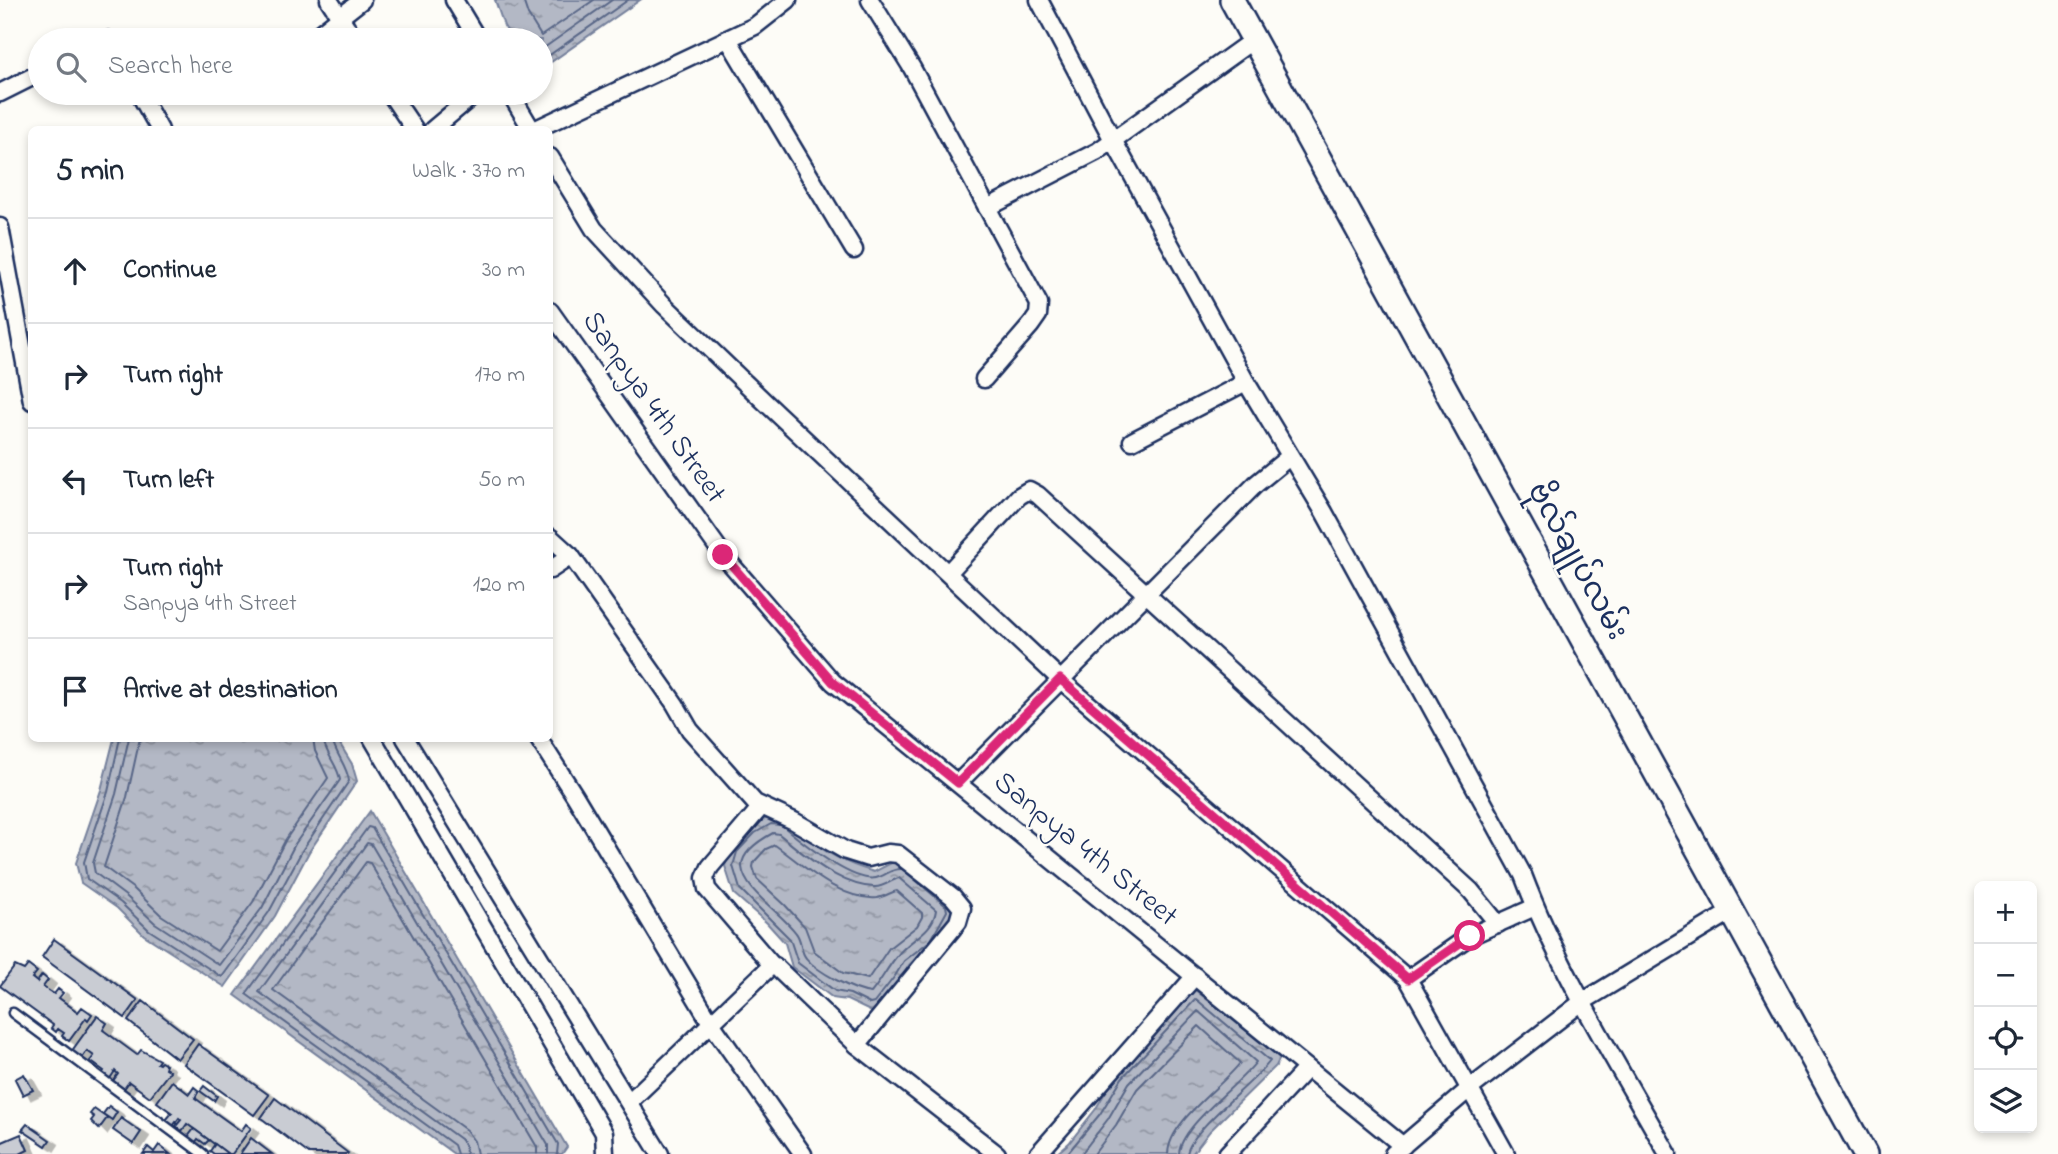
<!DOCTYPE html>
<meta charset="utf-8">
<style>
body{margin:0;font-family:"Indie Flower","Noto Sans Myanmar",sans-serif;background:#f2f2f3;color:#1f2937}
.controls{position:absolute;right:21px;bottom:21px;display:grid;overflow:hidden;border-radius:10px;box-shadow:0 4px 10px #0003}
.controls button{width:63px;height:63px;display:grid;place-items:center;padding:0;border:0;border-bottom:2px solid #e0e1e3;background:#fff;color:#1f2937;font:35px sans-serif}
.stop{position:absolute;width:21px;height:21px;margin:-16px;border:5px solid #db2777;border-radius:50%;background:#fff}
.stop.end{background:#db2777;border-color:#fff;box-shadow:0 2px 7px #0008}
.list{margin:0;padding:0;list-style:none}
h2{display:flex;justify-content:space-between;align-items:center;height:91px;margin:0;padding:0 28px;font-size:30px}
h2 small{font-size:23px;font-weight:400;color:#747a83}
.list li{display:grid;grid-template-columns:46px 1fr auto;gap:21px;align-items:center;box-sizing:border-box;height:105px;padding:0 28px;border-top:2px solid #e0e1e3}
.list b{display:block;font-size:26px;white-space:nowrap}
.list p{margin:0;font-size:23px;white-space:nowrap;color:#747a83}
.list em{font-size:23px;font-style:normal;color:#747a83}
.icon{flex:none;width:38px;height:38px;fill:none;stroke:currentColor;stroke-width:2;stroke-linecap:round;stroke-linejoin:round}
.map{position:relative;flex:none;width:2058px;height:1154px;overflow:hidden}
.search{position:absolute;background:#fff;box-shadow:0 4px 10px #0003;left:28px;top:28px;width:525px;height:77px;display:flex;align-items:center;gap:18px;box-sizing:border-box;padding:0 24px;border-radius:38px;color:#747a83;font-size:26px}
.panel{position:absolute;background:#fff;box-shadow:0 4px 10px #0003;left:28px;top:126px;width:525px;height:616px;border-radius:10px}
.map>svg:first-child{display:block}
.water{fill:url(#water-ripples);stroke:#76819c;stroke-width:2}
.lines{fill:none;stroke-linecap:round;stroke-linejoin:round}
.shore{stroke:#586687;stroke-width:2}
.building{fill:#c9ccd3;stroke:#1b2f5e;stroke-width:2;filter:url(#shadow)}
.lane-casing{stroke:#1b2f5e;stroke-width:13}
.street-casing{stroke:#1b2f5e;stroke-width:21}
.secondary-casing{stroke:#1b2f5e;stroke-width:28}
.lane{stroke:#fdfcf7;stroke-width:8}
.street{stroke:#fdfcf7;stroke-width:16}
.secondary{stroke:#fdfcf7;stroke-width:23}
.route{stroke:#db2777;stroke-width:9}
.labels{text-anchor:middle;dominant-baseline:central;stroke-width:5;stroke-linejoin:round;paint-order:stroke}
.street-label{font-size:30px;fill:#1b2f5e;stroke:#fdfcf7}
</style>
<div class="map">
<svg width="2058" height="1154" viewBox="0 0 2058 1154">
<defs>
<pattern id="water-ripples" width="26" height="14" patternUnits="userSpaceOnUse" patternTransform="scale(1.75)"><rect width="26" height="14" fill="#b3b8c5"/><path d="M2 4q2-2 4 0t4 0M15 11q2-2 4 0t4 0" fill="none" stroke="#9196a3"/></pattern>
<filter id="shadow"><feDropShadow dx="8" dy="4.5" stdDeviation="0" flood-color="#0004"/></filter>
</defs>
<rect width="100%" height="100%" fill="#fdfcf7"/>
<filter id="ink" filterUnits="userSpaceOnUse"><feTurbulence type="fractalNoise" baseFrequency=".0143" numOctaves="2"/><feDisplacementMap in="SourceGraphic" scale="14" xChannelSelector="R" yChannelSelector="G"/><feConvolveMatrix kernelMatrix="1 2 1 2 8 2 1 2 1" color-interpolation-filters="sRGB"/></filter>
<g filter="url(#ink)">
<g class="water">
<polygon points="495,0 640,0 541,69 541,40 513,40 504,26"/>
<polygon points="114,739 337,739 352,764 357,781 309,852 275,916 225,987 144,935 117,908 81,883 76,863 101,790"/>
<polygon points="370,811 567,1147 562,1154 454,1154 235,995"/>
<path d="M770,816C791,820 801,834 818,846C835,858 854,866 874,872L895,861L953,903L954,911L948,926L909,965L901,980L874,1013L847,1000L833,998L792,967L785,943L767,923L734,894L725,866L731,849L750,828Z"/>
<polygon points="1194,989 1280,1058 1276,1066 1210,1131 1192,1154 1056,1154 1069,1143 1095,1110 1116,1074"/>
</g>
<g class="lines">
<g class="shore">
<polyline points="523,0 528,15 541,36 594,0"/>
<polyline points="541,50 612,0"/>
<polyline points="541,61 628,0"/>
<path d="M120,738L108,792L84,862L87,879L121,903L149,930L222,977L269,912L303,849L349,781C347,765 335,754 332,738"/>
<path d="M129,738L116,794L93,863L95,873L127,897L155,923L219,965L262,908L295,844L340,780C338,765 325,754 323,738"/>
<polyline points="140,738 127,797 104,867 134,889 161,915 217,951 253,902 286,839 328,778 315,751 313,738"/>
<polyline points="779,825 771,824 755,833 737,852 733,866 740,889 790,939 798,963 835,991 850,994 870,1004 874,1003 895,976 904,961 931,940 947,911 946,906 906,872"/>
<path d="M784,827C802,842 852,883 876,878C886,876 891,868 902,869"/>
<path d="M773,833L779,834C803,854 840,886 874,887C883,888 891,880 899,878L936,910C933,933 909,939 897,956C887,968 881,981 871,993C854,991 817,972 806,958C800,951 802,940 796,933C782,913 744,891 742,867C741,852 762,839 773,833Z"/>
<path d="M775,845C802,864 840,901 877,898C884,897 891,892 897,891L922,913V917L917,926L889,948L868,979L843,973L814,951L805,927L785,905L757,879L753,867L754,862L766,849Z"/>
<polyline points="457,1154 454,1145 246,994 368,827 372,828 558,1144 557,1154"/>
<polyline points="466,1154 465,1145 460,1139 259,992 367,843 371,844 548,1145 548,1154"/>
<polyline points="477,1154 474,1141 466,1130 273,990 366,862 370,863 537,1147 537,1154"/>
<path d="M1067,1154L1100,1114L1122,1078L1196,999L1270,1061C1253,1084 1191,1129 1187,1154"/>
<path d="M1081,1154L1108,1119L1129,1083L1198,1011L1256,1062C1239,1085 1180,1126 1179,1154"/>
<path d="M1094,1154L1116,1125L1137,1089L1199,1026L1240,1063C1221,1088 1169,1121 1168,1154"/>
</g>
</g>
<g class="building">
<polygon points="54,939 138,1000 125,1018 42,957"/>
<polygon points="28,965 37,972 32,978 37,982 42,975 48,980 43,987 54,994 58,989 63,993 59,998 78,1012 82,1007 92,1014 88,1020 86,1018 69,1041 62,1036 64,1033 58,1029 56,1032 51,1028 53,1025 0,986 15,966 24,970"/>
<polygon points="143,1001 193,1039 177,1059 128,1021"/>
<polygon points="97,1016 107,1023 103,1030 137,1055 141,1050 159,1060 157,1063 159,1064 161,1062 166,1065 165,1068 170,1071 150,1097 129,1082 123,1090 112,1082 118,1074 115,1071 109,1080 102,1074 104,1071 90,1061 94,1056 87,1051 81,1060 71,1052"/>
<polygon points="198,1044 269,1095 254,1115 184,1064"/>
<polygon points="24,1074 33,1090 23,1095 15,1079"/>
<polygon points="172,1081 189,1094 194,1087 199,1091 195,1098 241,1131 246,1124 251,1128 232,1154 228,1154 187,1124 182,1131 176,1126 181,1120 179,1118 173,1126 166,1120 172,1113 157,1102"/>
<polygon points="204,1086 217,1096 214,1101 200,1091"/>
<polygon points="275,1098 348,1153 347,1154 309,1154 261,1118"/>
<polygon points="109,1106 117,1112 112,1120 103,1114"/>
<polygon points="94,1109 107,1118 99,1129 91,1121 94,1117 90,1114"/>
<polygon points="121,1118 141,1132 133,1144 113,1130"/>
<polygon points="27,1124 50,1140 46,1146 22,1130"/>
<polygon points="194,1129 209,1140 205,1144 198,1139 195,1143 187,1138"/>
<polygon points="21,1134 28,1150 20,1154 0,1154 0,1143"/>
<polygon points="251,1138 272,1154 240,1154"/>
<polygon points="215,1144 228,1154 214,1154 210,1151"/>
<polygon points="159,1145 170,1154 143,1154 148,1147 154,1152"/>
</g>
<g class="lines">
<defs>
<polyline id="lane" points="13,1013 203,1154"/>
<g id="street">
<polyline points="329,0 355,40"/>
<polyline points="454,0 478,40"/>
<polyline points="870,0 912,68 1039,304 1038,315 1031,325 984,379"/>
<polyline points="1039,0 1113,140 1246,382"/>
<polyline points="728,39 854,250"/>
<polyline points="108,40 109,40"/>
<polyline points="311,40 362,0"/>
<polyline points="0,93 40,73"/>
<polyline points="139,93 160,130"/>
<polyline points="390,93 415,130"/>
<polyline points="510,93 532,130"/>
<polyline points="432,130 476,93"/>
<polyline points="534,130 755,26 788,0"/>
<polyline points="550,157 594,229 664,305 766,403 1062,681 1408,979 1506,1154"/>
<polyline points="987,208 1098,151 1253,40"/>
<polyline points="0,227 32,401"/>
<polyline points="550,311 723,555 833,682 1403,1146"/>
<path d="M1132,441L1246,382L1324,512L1523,875C1560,973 1617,1063 1668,1154"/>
<polyline points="550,537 571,556 675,704 690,730 755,803 794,821 846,851 868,858 888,853 898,854 953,897 962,908 958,922 857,1045"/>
<polyline points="550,570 571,556"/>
<polyline points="948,573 1019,496 1029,490 1038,495 1471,891 1498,924"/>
<polyline points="372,738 604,1133 605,1154"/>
<polyline points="405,738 660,1154"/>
<polyline points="538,738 575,796 711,1023 803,1154"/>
<polyline points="958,783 1256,484 1289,457"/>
<polyline points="761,807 710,867 705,878 707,889 772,965"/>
<polyline points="1408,979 1470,936 1535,907"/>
<polyline points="629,1102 772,965 775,966 857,1045 997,1154"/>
<polyline points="1038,1154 1195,976"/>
<polyline points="1227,1154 1307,1068"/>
<polyline points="1393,1154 1468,1090 1582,1002 1732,911"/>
</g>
<polyline id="secondary" points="1232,0 1865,1154"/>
</defs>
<use href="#lane" class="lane-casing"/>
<use href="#street" class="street-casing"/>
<use href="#secondary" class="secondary-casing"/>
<use href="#lane" class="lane"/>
<use href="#street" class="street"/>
<use href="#secondary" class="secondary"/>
</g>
</g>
<g class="lines" filter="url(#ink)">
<polyline class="route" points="723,555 833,682 958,783 1060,679 1408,979 1470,936"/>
</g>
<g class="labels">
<g class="street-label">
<text transform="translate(653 408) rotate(55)">Sanpya 4th Street</text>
<text transform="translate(1576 562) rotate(61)">ဗိုလ်ချုပ်လမ်း</text>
<text transform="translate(1085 850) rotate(39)">Sanpya 4th Street</text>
</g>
</g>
</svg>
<div class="controls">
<button>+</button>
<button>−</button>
<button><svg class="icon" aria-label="locate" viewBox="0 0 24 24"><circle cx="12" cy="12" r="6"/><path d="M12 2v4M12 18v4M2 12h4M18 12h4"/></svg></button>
<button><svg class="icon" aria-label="layers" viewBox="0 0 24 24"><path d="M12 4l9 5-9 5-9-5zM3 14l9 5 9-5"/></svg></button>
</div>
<div class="stop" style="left:1470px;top:936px"></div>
<div class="stop end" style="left:723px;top:555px"></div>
<div class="search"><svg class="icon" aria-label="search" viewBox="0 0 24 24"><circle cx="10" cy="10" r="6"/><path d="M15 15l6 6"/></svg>Search here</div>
<section class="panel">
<h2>5 min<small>Walk · 370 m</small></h2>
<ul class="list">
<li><svg class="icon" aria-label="ahead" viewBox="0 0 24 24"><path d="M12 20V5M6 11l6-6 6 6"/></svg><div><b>Continue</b></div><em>30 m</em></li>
<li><svg class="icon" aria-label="right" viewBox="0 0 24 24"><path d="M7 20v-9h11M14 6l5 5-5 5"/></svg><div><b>Turn right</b></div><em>170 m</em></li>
<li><svg class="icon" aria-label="left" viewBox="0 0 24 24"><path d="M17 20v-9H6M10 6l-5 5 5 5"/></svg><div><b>Turn left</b></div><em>50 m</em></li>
<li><svg class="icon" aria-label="right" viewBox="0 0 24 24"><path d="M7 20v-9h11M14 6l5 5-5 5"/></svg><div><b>Turn right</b><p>Sanpya 4th Street</p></div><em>120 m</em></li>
<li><svg class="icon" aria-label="arrive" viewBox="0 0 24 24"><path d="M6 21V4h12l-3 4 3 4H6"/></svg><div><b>Arrive at destination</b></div></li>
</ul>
</section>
</div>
